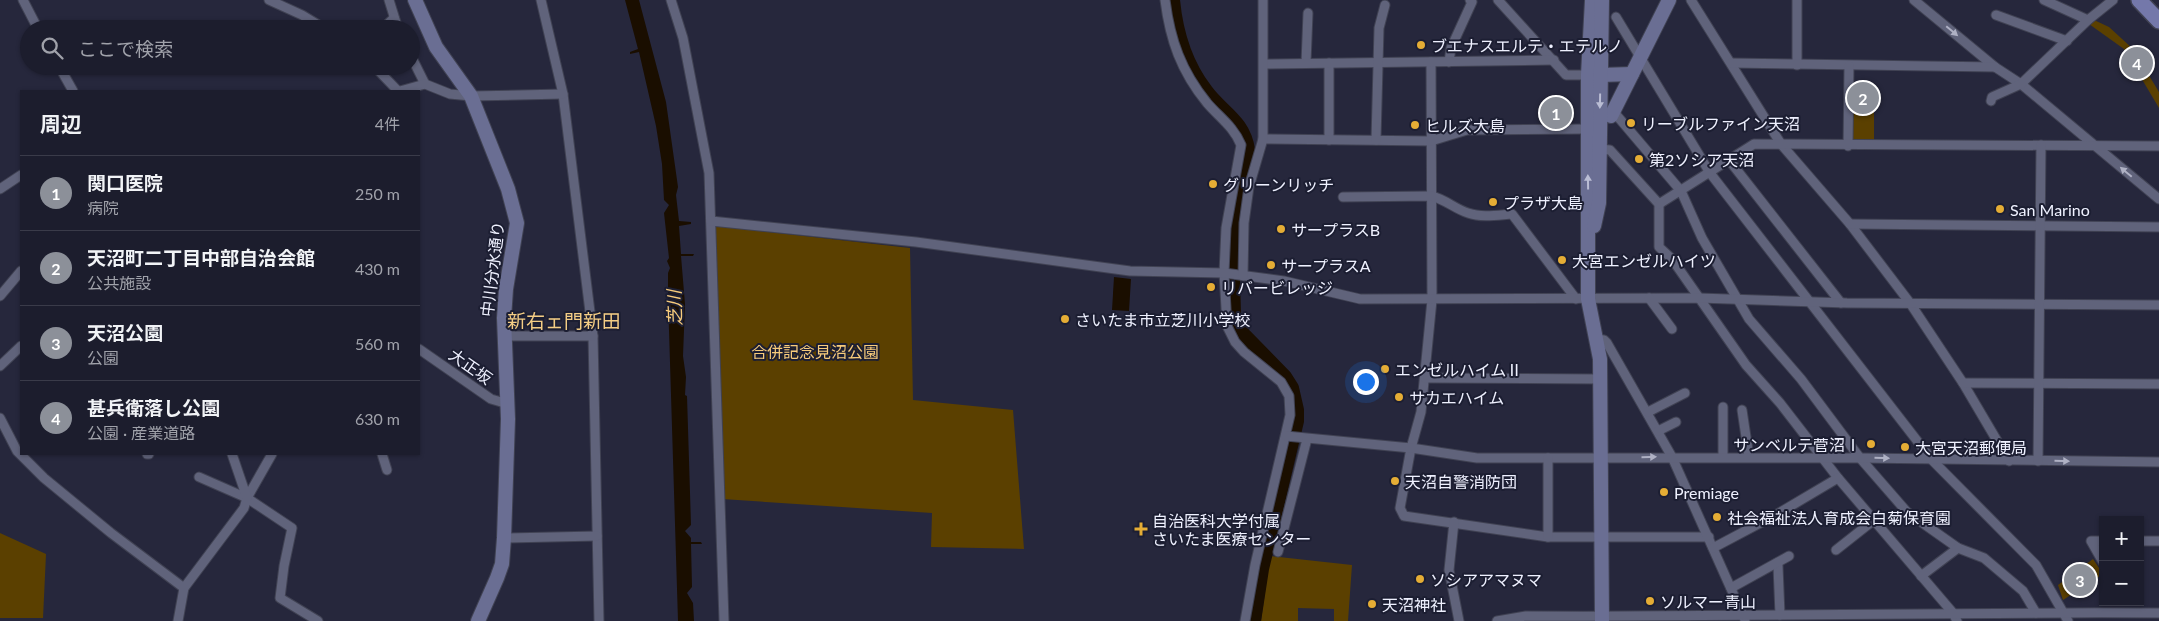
<!DOCTYPE html>
<html lang="ja">
<meta charset="utf-8">
<style>
body{margin:0;font-family:Lato,"Noto Sans JP",sans-serif;background:#292a39;color:#f1f3f6}
.controls{position:absolute;right:15px;bottom:15px;display:grid;overflow:hidden;border-radius:0px;box-shadow:0 1px 4px #0004}
.controls button{width:45px;height:45px;display:grid;place-items:center;padding:0;border:0;border-bottom:1px solid #3a3b49;background:#1c1d2d;color:#f1f3f6;font:25px sans-serif}
.you{position:absolute;left:1365px;top:381px;width:18px;height:18px;margin:-12px;border:4px solid #fff;border-radius:50%;background:#1a73e8;box-shadow:0 0 0 8px #1a73e833}
.badge{display:grid;place-items:center;width:32px;height:32px;border-radius:50%;background:#8c9099;color:#fff;font-size:16px;font-weight:700}
.pin{position:absolute;translate:-50% -50%;border:2px solid #fff;box-shadow:0 1px 5px #0006}
.list{margin:0;padding:0;list-style:none}
h2{display:flex;justify-content:space-between;align-items:center;height:65px;margin:0;padding:0 20px;font-size:21px}
h2 small{font-size:16px;font-weight:400;color:#a0a2aa}
.list li{display:grid;grid-template-columns:32px 1fr auto;gap:15px;align-items:center;box-sizing:border-box;height:75px;padding:0 20px;border-top:1px solid #3a3b49}
.list b{display:block;font-size:19px;white-space:nowrap}
.list p{margin:0;font-size:16px;white-space:nowrap;color:#a0a2aa}
.list em{font-size:16px;font-style:normal;color:#a0a2aa}
.icon{flex:none;width:28px;height:28px;fill:none;stroke:currentColor;stroke-width:2;stroke-linecap:round;stroke-linejoin:round}
.map{position:relative;flex:none;width:2159px;height:621px;overflow:hidden}
.search{position:absolute;background:#1c1d2d;box-shadow:0 1px 4px #0004;left:20px;top:20px;width:400px;height:55px;display:flex;align-items:center;gap:12px;box-sizing:border-box;padding:0 18px;border-radius:28px;color:#a0a2aa;font-size:19px}
.panel{position:absolute;background:#1c1d2d;box-shadow:0 1px 4px #0004;left:20px;top:90px;width:400px;height:365px;border-radius:0px}
.map>svg:first-child{display:block}
.green{fill:#5b4000}
.water{fill:#1a0e00}
.lines{fill:none;stroke-linecap:round;stroke-linejoin:round}
.river{stroke:#1a0e00;stroke-width:16}
.street-casing{stroke:#404253;stroke-width:11}
.secondary-casing{stroke:#404253;stroke-width:16}
.primary-casing{stroke:#404253;stroke-width:18}
.street{stroke:#60637b;stroke-width:9}
.secondary{stroke:#6a6e93;stroke-width:14}
.primary{stroke:#7478aa;stroke-width:15}
.oneway{fill:#afb1c4}
.oneway2{fill:#babdd4}
.poi-dot{fill:#e5ad35;stroke:#1c1e32;stroke-width:2}
.labels{text-anchor:middle;dominant-baseline:central;stroke-width:4;stroke-linejoin:round;paint-order:stroke}
.poi-label{font-size:16px;fill:#eff1ff;stroke:#1c1e32;text-anchor:start}
.street-label{font-size:16px;fill:#eff1ff;stroke:#1c1e32}
.park-label{font-size:16px;fill:#f7cb7b;stroke:#1c1e32}
.water-label{font-size:18px;font-style:italic;fill:#f8cc7c;stroke:#1c1e32}
.quarter-label{font-size:19px;fill:#f4cd85;stroke:#1c1e32}
</style>
<div class="map">
<svg width="2159" height="621" viewBox="0 0 2159 621">
<rect width="100%" height="100%" fill="#26273c"/>
<g class="green">
<polygon points="2094,20 2109,27 2133,49 2159,92 2159,108 2124,49 2089,24"/>
<rect x="1851" y="104" width="23" height="38"/>
<polygon points="715,226 910,248 913,400 1013,410 1024,549 931,547 932,513 722,499"/>
<polygon points="0,533 46,554 43,618 0,618"/>
<polygon points="1270,556 1352,565 1348,621 1334,621 1334,609 1298,608 1298,621 1261,621"/>
<polygon points="2093,559 2103,574 2063,600 2058,585"/>
</g>
<g class="water">
<polygon points="625,0 639,0 666,102 678,187 676,195 679,221 691,222 691,224 679,226 681,254 694,254 693,256 681,256 685,304 683,356 686,377 685,395 687,396 691,525 685,531 691,538 691,542 701,542 702,544 691,544 692,587 687,593 693,603 694,621 678,621 668,298 668,273 670,268 667,261 669,258 664,213 669,205 664,200 662,164 656,126 639,52 630,54 630,52 638,49"/>
<polygon points="1114,277 1131,279 1129,311 1112,310"/>
<polygon points="1259,562 1265,563 1256,621 1249,621"/>
</g>
<g class="lines">
<path class="river" d="M1172,0C1175,32 1185,65 1205,91C1221,113 1243,121 1247,150L1232,218L1231,243L1233,313L1235,325L1243,335L1284,377L1291,388L1296,410V421L1261,569L1253,621"/>
<defs>
<g id="street">
<polyline points="23,0 38,29"/>
<polyline points="269,0 302,15 325,29"/>
<polyline points="389,0 398,29"/>
<polyline points="541,0 563,94 593,336 599,621"/>
<polyline points="671,0 683,38 709,173 724,621"/>
<path d="M1165,0C1170,40 1181,71 1207,103C1219,117 1234,127 1241,145L1226,228L1224,273L1227,326L1235,342L1244,352L1281,382L1289,396L1290,415L1255,565L1245,621"/>
<polyline points="1498,0 1566,75 1593,75"/>
<polyline points="1691,0 1781,144 1850,224 1910,303 1963,383 2009,461"/>
<polyline points="1797,0 1797,65"/>
<polyline points="1914,0 1995,67 2021,84 2159,199"/>
<polyline points="2044,0 2088,20"/>
<polyline points="1996,15 2067,41"/>
<polyline points="1616,17 1710,173 1932,460 2036,565 2068,621"/>
<polyline points="382,29 394,18"/>
<polyline points="411,56 425,84"/>
<polyline points="1431,62 1432,300 1421,412 1411,448 1400,508 1404,516 1548,537 1709,537"/>
<polyline points="1449,62 1451,48 1472,2 1470,0"/>
<polyline points="1306,63 1308,13"/>
<polyline points="1329,63 1329,140"/>
<polyline points="1731,63 1995,67"/>
<polyline points="1264,64 1554,60"/>
<polyline points="59,66 73,91"/>
<polyline points="374,66 398,91"/>
<polyline points="400,91 425,84 450,94 471,96 563,94"/>
<polyline points="1991,101 1992,97 2021,84 2088,20 2113,0"/>
<polyline points="1613,111 1681,191 1702,238 1749,319 1801,379 1860,458 1907,512 1958,548 1984,558 2023,591 2036,613"/>
<polyline points="1263,139 1431,141 1467,130 1588,129"/>
<polyline points="1376,140 1379,28 1385,5"/>
<polyline points="1848,146 1849,66"/>
<polyline points="1599,149 1610,150 1659,204 1659,247 1672,259 1746,365 1780,403 1838,478 1953,613 1957,621"/>
<polyline points="1729,160 1841,303"/>
<polyline points="0,189 21,175"/>
<path d="M1343,197L1431,196C1445,199 1455,209 1468,213C1482,218 1498,215 1512,214L1576,299"/>
<polyline points="1659,204 1754,144 2159,146"/>
<polyline points="711,221 916,242 1130,271 1224,273 1284,281 1360,299 1699,298 1847,303 2159,305"/>
<polyline points="1850,224 2159,227"/>
<polyline points="1243,276 1244,223 1249,187 1263,139 1263,0"/>
<polyline points="0,296 21,271"/>
<polyline points="1649,298 1672,329"/>
<polyline points="503,336 593,336"/>
<polyline points="1596,339 1604,340 1607,343 1672,457 1745,620"/>
<polyline points="419,349 491,399 508,404"/>
<polyline points="0,366 21,346"/>
<polyline points="1425,378 1600,379"/>
<polyline points="1963,383 2159,384"/>
<polyline points="1723,407 1723,457"/>
<polyline points="1742,410 1749,457"/>
<polyline points="1648,412 1685,393"/>
<polyline points="0,418 17,451 44,478 111,533 184,588"/>
<polyline points="1658,431 1676,422"/>
<polyline points="1286,436 1411,448 1477,458 1860,458 2159,462"/>
<polyline points="147,454 149,454"/>
<polyline points="382,454 387,470"/>
<polyline points="1548,458 1548,537"/>
<polyline points="2038,461 2041,145"/>
<polyline points="199,477 247,498 292,528 284,566 280,598 318,621"/>
<polyline points="247,498 272,454"/>
<polyline points="1454,522 1449,570 1459,621"/>
<polyline points="504,538 597,536"/>
<polyline points="2103,541 2091,541 2103,562"/>
<polyline points="2140,541 2159,541"/>
<polyline points="1713,548 1779,513 1838,478"/>
<polyline points="1836,550 1874,520"/>
<polyline points="1278,552 1307,439"/>
<polyline points="1777,563 1778,566 1780,615"/>
<polyline points="1921,576 1958,548"/>
<polyline points="1731,588 1789,556"/>
<polyline points="178,621 184,588 244,508 247,498 232,454"/>
<path d="M1497,621L1526,616C1737,617 1948,612 2159,613"/>
</g>
<g id="secondary">
<polyline points="415,0 436,47 471,96 508,189 517,223 506,289 504,318 508,419 504,538 502,564 497,578 478,621"/>
<polyline points="1592,0 1588,75 1588,299 1600,359 1602,621"/>
<polyline points="1600,75 1632,74"/>
<polyline points="1611,116 1669,0"/>
<polyline points="1594,226 1599,203 1602,0"/>
</g>
<polyline id="primary" points="2139,0 2159,21"/>
</defs>
<use href="#street" class="street-casing"/>
<use href="#secondary" class="secondary-casing"/>
<use href="#primary" class="primary-casing"/>
<use href="#street" class="street"/>
<use href="#secondary" class="secondary"/>
<use href="#primary" class="primary"/>
</g>
<defs><path id="oneway-solid" d="M-6-.8H1V-3.2L6.5 0L1 3.2V.8H-6Z" transform="scale(1.25)"/></defs>
<g class="oneway">
<use href="#oneway-solid" transform="translate(1952 31) rotate(40)"/>
<use href="#oneway-solid" transform="translate(2126 172) rotate(-140)"/>
<use href="#oneway-solid" transform="translate(1649 457) rotate(-1)"/>
<use href="#oneway-solid" transform="translate(1882 458) rotate(2)"/>
<use href="#oneway-solid" transform="translate(2062 461) rotate(1)"/>
</g>
<g class="oneway2">
<use href="#oneway-solid" transform="translate(1600 101) rotate(91)"/>
<use href="#oneway-solid" transform="translate(1588 182) rotate(-91)"/>
</g>
<g class="poi-dot">
<circle cx="1421" cy="45" r="5"/>
<circle cx="1631" cy="123" r="5"/>
<circle cx="1415" cy="125" r="5"/>
<circle cx="1639" cy="159" r="5"/>
<circle cx="1213" cy="184" r="5"/>
<circle cx="1493" cy="202" r="5"/>
<circle cx="2000" cy="209" r="5"/>
<circle cx="1281" cy="229" r="5"/>
<circle cx="1562" cy="260" r="5"/>
<circle cx="1271" cy="265" r="5"/>
<circle cx="1211" cy="287" r="5"/>
<circle cx="1065" cy="319" r="5"/>
<circle cx="1385" cy="369" r="5"/>
<circle cx="1399" cy="397" r="5"/>
<circle cx="1871" cy="444" r="5"/>
<circle cx="1905" cy="447" r="5"/>
<circle cx="1395" cy="481" r="5"/>
<circle cx="1664" cy="492" r="5"/>
<circle cx="1717" cy="517" r="5"/>
<path d="M1138.5 521.5h5v5h5v5h-5v5h-5v-5h-5v-5h5z"/>
<circle cx="1420" cy="579" r="5"/>
<circle cx="1650" cy="601" r="5"/>
<circle cx="1372" cy="604" r="5"/>
</g>
<g class="labels">
<g class="poi-label">
<text x="1431" y="45">ブエナスエルテ・エテルノ</text>
<text x="1641" y="123">リーブルファイン天沼</text>
<text x="1425" y="125">ヒルズ大島</text>
<text x="1649" y="159">第2ソシア天沼</text>
<text x="1223" y="184">グリーンリッチ</text>
<text x="1503" y="202">プラザ大島</text>
<text x="2010" y="209">San Marino</text>
<text x="1291" y="229">サープラスB</text>
<text x="1572" y="260">大宮エンゼルハイツ</text>
<text x="1281" y="265">サープラスA</text>
<text x="1221" y="287">リバービレッジ</text>
<text x="1075" y="319">さいたま市立芝川小学校</text>
<text x="1395" y="369">エンゼルハイムⅡ</text>
<text x="1409" y="397">サカエハイム</text>
<text x="1861" y="444" text-anchor="end">サンベルテ菅沼Ⅰ</text>
<text x="1915" y="447">大宮天沼郵便局</text>
<text x="1405" y="481">天沼自警消防団</text>
<text x="1674" y="492">Premiage</text>
<text x="1727" y="517">社会福祉法人育成会白菊保育園</text>
<text x="1152" y="520">自治医科大学付属<tspan x="1152" dy="18">さいたま医療センター</tspan></text>
<text x="1430" y="579">ソシアアマヌマ</text>
<text x="1660" y="601">ソルマー青山</text>
<text x="1382" y="604">天沼神社</text>
</g>
<g class="street-label">
<text transform="translate(492 269) rotate(-83)">中川分水通り</text>
<text transform="translate(471 366) rotate(35)">大正坂</text>
</g>
<g class="park-label">
<text x="815" y="351">合併記念見沼公園</text>
</g>
<g class="water-label">
<text transform="translate(674 308) rotate(-92)">芝川</text>
</g>
<g class="quarter-label">
<text x="564" y="320">新右ェ門新田</text>
</g>
</g>
</svg>
<div class="controls">
<button>+</button>
<button>−</button>
</div>
<div class="you"></div>
<div class="pin badge" style="left:1556px;top:113px">1</div>
<div class="pin badge" style="left:1863px;top:98px">2</div>
<div class="pin badge" style="left:2080px;top:580px">3</div>
<div class="pin badge" style="left:2137px;top:63px">4</div>
<div class="search"><svg class="icon" aria-label="search" viewBox="0 0 24 24"><circle cx="10" cy="10" r="6"/><path d="M15 15l6 6"/></svg>ここで検索</div>
<section class="panel">
<h2>周辺<small>4件</small></h2>
<ul class="list">
<li><span class="badge">1</span><div><b>関口医院</b><p>病院</p></div><em>250 m</em></li>
<li><span class="badge">2</span><div><b>天沼町二丁目中部自治会館</b><p>公共施設</p></div><em>430 m</em></li>
<li><span class="badge">3</span><div><b>天沼公園</b><p>公園</p></div><em>560 m</em></li>
<li><span class="badge">4</span><div><b>甚兵衛落し公園</b><p>公園 · 産業道路</p></div><em>630 m</em></li>
</ul>
</section>
</div>
